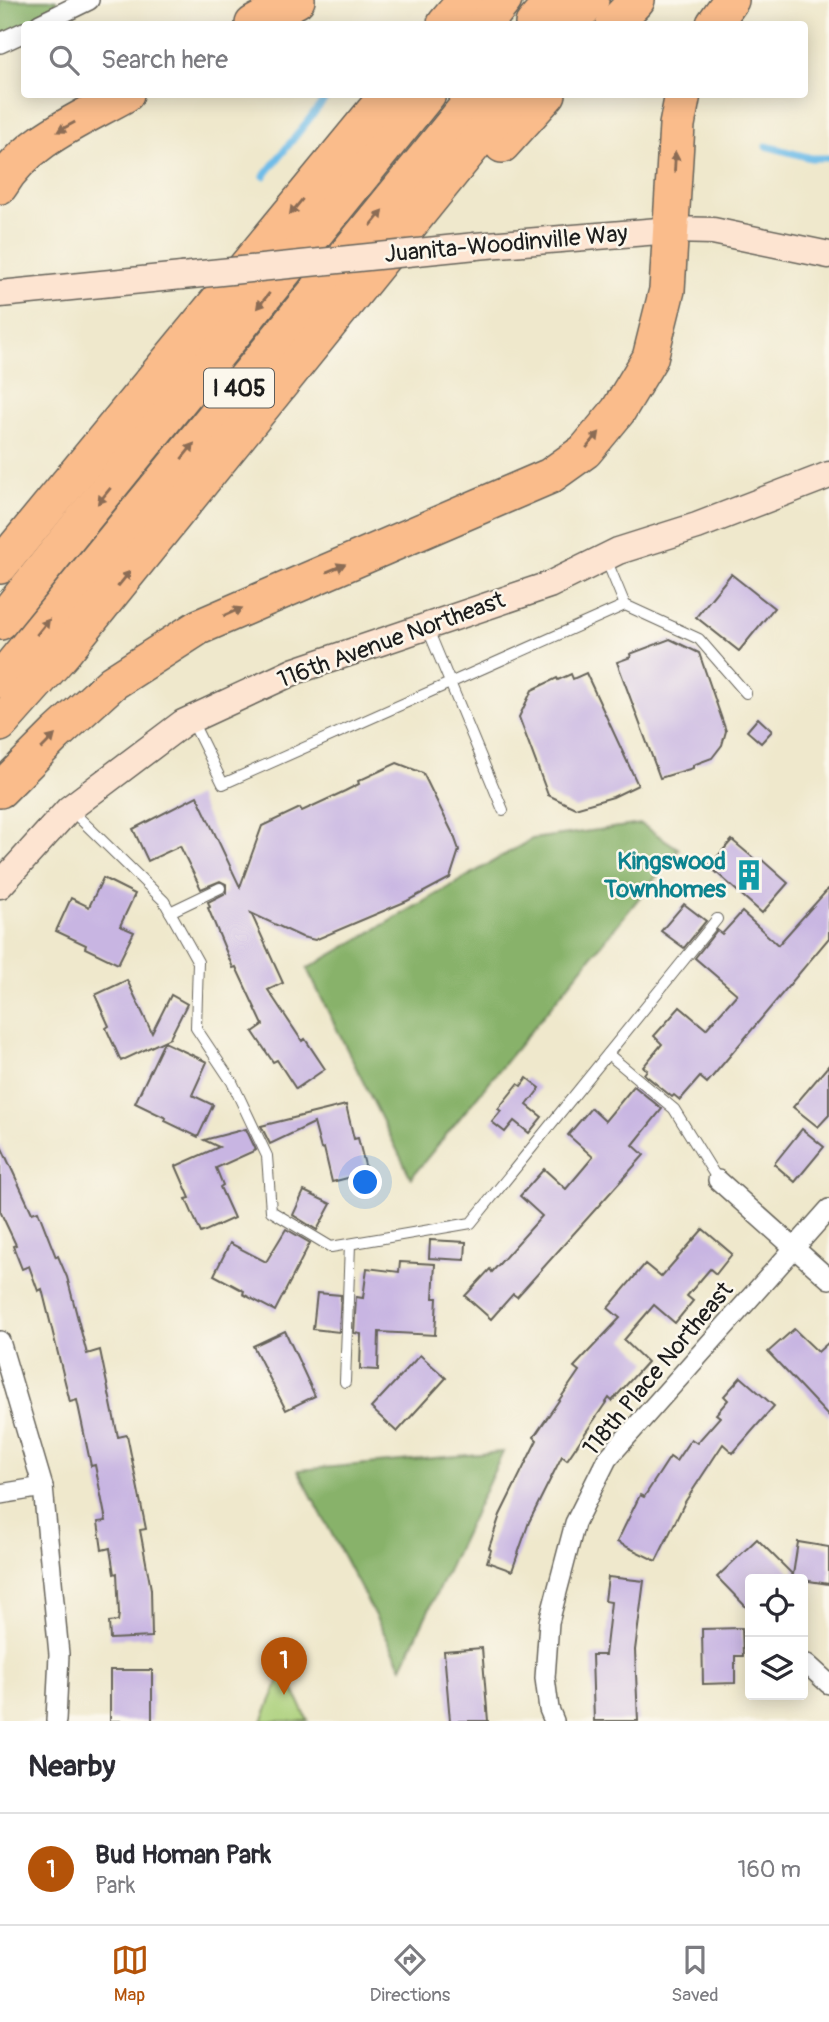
<!DOCTYPE html>
<style>
body{margin:0;font-family:Pangolin,sans-serif;background:#f7f7f7;color:#2b2b33}
.controls{position:absolute;right:21px;bottom:21px;display:grid;overflow:hidden;border-radius:7px;box-shadow:0 4px 18px #0003}
.controls button{width:63px;height:63px;display:grid;place-items:center;padding:0;border:0;border-bottom:2px solid #e1e1e2;background:#fff;color:#2b2b33;font:35px sans-serif}
.you{position:absolute;left:366px;top:1183px;width:24px;height:24px;margin:-18px;border:5px solid #fff;border-radius:50%;background:#1a73e8;box-shadow:0 0 0 10px #1a73e833}
.badge{display:grid;place-items:center;width:46px;height:46px;border-radius:50%;background:#b45309;color:#fff;font-size:23px;font-weight:700}
.pin{position:absolute;translate:-50% -58px;filter:drop-shadow(0 2px 4px #0008)}
.pin::after{content:'';position:absolute;top:37px;width:24px;height:21px;background:inherit;clip-path:polygon(0 0,100% 0,50% 100%)}
.list{margin:0;padding:0;list-style:none}
h2{display:flex;justify-content:space-between;align-items:center;height:91px;margin:0;padding:0 28px;font-size:30px}
h2 small{font-size:23px;font-weight:400;color:#7c7c81}
.list li{display:grid;grid-template-columns:46px 1fr auto;gap:21px;align-items:center;box-sizing:border-box;height:112px;padding:0 28px;border-top:2px solid #e1e1e2}
.list b{display:block;font-size:26px;white-space:nowrap}
.list p{margin:0;font-size:23px;white-space:nowrap;color:#7c7c81}
.list em{font-size:23px;font-style:normal;color:#7c7c81}
.icon{flex:none;width:38px;height:38px;fill:none;stroke:currentColor;stroke-width:2;stroke-linecap:round;stroke-linejoin:round}
.map{position:relative;flex:none;width:829px;height:1721px;overflow:hidden}
.search{position:absolute;background:#fff;box-shadow:0 4px 18px #0003;left:21px;right:21px;top:21px;height:77px;display:flex;align-items:center;gap:18px;box-sizing:border-box;padding:0 24px;border-radius:7px;color:#7c7c81;font-size:26px}
.sheet{height:203px;background:#fff}
nav{display:flex;justify-content:space-around;align-items:center;box-sizing:border-box;height:98px;border-top:2px solid #e1e1e2;background:#fff;font-size:19px;color:#7c7c81}
nav a{display:grid;justify-items:center;gap:4px}
nav .on{color:#b45309}
.map>svg:first-child{display:block}
.green{fill:#abd07a;stroke:#64764b;stroke-width:2}
.forest{fill:#88b26a;stroke:#526743;stroke-width:2}
.lines{fill:none;stroke-linecap:round;stroke-linejoin:round}
.stream{stroke:#6ebce8;stroke-width:7}
.building{fill:#c8b5e2}
.lane-casing{stroke:#66635a;stroke-width:12}
.street-casing{stroke:#66635a;stroke-width:22}
.secondary-casing{stroke:#66635a;stroke-width:29}
.highway-casing{stroke:#66635a;stroke-width:38}
.lane{stroke:#fff;stroke-width:10}
.street{stroke:#fff;stroke-width:19}
.secondary{stroke:#fde4d1;stroke-width:26}
.highway{stroke:#fabc8b;stroke-width:35}
.secondary-bridge-casing{stroke:#66635a;stroke-width:29;stroke-linecap:butt}
.secondary-bridge{stroke:#fde4d1;stroke-width:26}
.oneway{fill:#8b6c54}
.labels{text-anchor:middle;dominant-baseline:central;stroke-width:5;stroke-linejoin:round;paint-order:stroke}
.shield{fill:#fbf7ec;stroke:#5f5e5a;stroke-width:2}
.shield-label{font-size:23px;font-weight:bold;fill:#1c1c1c}
.street-label{font-size:24px;fill:#1c1c1c;stroke:#fbf7ec}
.culture-label{font-size:24px;font-weight:bold;fill:#0d838f;stroke:#fbf7ec;text-anchor:end}
</style>
<div class="map">
<svg width="829" height="1721" viewBox="0 0 829 1721">
<rect width="100%" height="100%" fill="#fbf7ec"/>
<filter id="ink" filterUnits="userSpaceOnUse"><feTurbulence type="fractalNoise" baseFrequency=".0143" numOctaves="2"/><feDisplacementMap in="SourceGraphic" scale="14" xChannelSelector="R" yChannelSelector="G"/><feConvolveMatrix kernelMatrix="1 2 1 2 8 2 1 2 1" color-interpolation-filters="sRGB"/></filter>
<filter id="wash" filterUnits="userSpaceOnUse"><feTurbulence type="fractalNoise" baseFrequency=".00686" numOctaves="4" result="noise"/><feDisplacementMap in="SourceGraphic" scale="28" xChannelSelector="R" yChannelSelector="G"/><feGaussianBlur stdDeviation="1.57" result="paint"/><feColorMatrix in="noise" values="0 0 0 0 0 0 0 0 0 0 0 0 0 0 0 0 0 1.4 0 .05"/><feComposite in="paint" operator="in"/></filter>
<g filter="url(#wash)">
<rect width="100%" height="100%" fill="#efe8cc"/>
<polygon class="green" points="284,1669 308,1721 262,1721"/>
<g class="forest">
<polygon points="0,0 56,0 63,14 40,24 24,24 0,43"/>
<polygon points="641,824 679,849 411,1178 307,969 532,839"/>
<polygon points="503,1452 402,1667 298,1470"/>
</g>
<g class="lines">
<g class="stream">
<polyline points="766,146 811,158 829,158"/>
<polyline points="264,176 329,94"/>
</g>
</g>
<g id="blocks">
<g class="building">
<polygon points="731,574 774,608 739,651 696,617"/>
<polygon points="670,639 699,653 726,731 722,745 712,758 693,765 693,768 660,778 617,662 631,657 630,654"/>
<polygon points="586,673 638,785 613,797 575,808 548,795 519,717 532,690 557,678 558,680 571,674 573,679"/>
<polygon points="758,718 772,731 761,743 747,731"/>
<polygon points="397,763 423,773 454,836 459,850 450,878 407,901 315,940 302,937 251,913 283,983 268,990 302,1041 305,1039 325,1069 296,1089 277,1060 273,1062 253,1032 263,1025 236,967 233,968 208,908 210,907 208,902 226,893 226,884 220,881 201,889 180,846 148,861 133,829 197,796 240,887 262,826 300,808 302,811 345,791 359,784 358,781"/>
<polygon points="732,840 758,862 761,859 788,883 762,913 709,866"/>
<polygon points="103,878 135,894 120,926 134,932 118,964 85,948 86,945 56,931 71,898 89,907"/>
<polygon points="829,888 829,938 707,1083 700,1077 680,1100 674,1095 672,1097 644,1074 647,1070 643,1067 662,1044 654,1036 680,1007 706,1029 737,994 695,958 717,930 722,934 742,912 778,945"/>
<polygon points="684,904 706,921 684,948 661,931"/>
<polygon points="127,980 152,1033 171,995 187,1004 170,1038 121,1061 106,1028 109,1026 95,995"/>
<polygon points="164,1042 207,1062 192,1095 213,1105 198,1137 165,1121 166,1118 135,1103"/>
<polygon points="829,1065 829,1115 818,1127 793,1107"/>
<polygon points="527,1078 540,1088 527,1105 542,1117 529,1133 514,1121 505,1132 492,1122 501,1111 498,1109 518,1084 521,1086"/>
<polygon points="634,1086 662,1109 633,1145 644,1155 517,1297 513,1294 491,1319 465,1296 490,1269 492,1272 542,1216 520,1196 544,1169 566,1189 593,1157 568,1135 591,1108 605,1121"/>
<polygon points="346,1105 354,1139 358,1138 367,1173 332,1182 324,1148 321,1149 314,1123 270,1144 261,1126"/>
<polygon points="246,1129 256,1150 216,1168 223,1185 220,1187 234,1218 201,1233 186,1199 190,1198 176,1166 219,1147 204,1140"/>
<polygon points="802,1129 824,1147 795,1182 774,1164"/>
<polygon points="0,1144 32,1213 38,1211 56,1257 58,1256 67,1277 87,1354 100,1350 118,1437 127,1435 146,1529 140,1530 151,1589 152,1637 110,1639 109,1622 118,1621 119,1614 117,1573 114,1574 110,1548 102,1550 98,1522 106,1521 95,1465 91,1466 77,1400 70,1402 42,1289 38,1291 29,1266 22,1269 13,1246 16,1245 0,1211"/>
<polygon points="304,1191 331,1204 317,1230 293,1215"/>
<polygon points="286,1229 310,1243 275,1311 243,1294 244,1291 214,1275 230,1243 266,1262"/>
<polygon points="703,1229 732,1254 716,1274 710,1269 687,1296 693,1301 675,1323 654,1305 624,1340 647,1362 612,1401 609,1398 567,1460 562,1456 529,1522 512,1571 487,1562 491,1550 489,1548 500,1515 537,1440 534,1437 579,1371 574,1367 620,1318 608,1308 645,1264 661,1277"/>
<polygon points="430,1240 466,1242 465,1260 429,1258"/>
<polygon points="400,1262 435,1264 433,1298 437,1298 435,1335 379,1332 378,1370 360,1369 361,1334 354,1333 356,1297 363,1298 367,1268 399,1272"/>
<polygon points="317,1293 341,1295 339,1332 313,1329"/>
<polygon points="794,1329 818,1352 829,1342 829,1417 768,1352"/>
<polygon points="285,1331 315,1396 286,1410 253,1346"/>
<polygon points="420,1355 446,1378 397,1432 371,1408"/>
<polygon points="741,1377 774,1406 733,1453 723,1444 685,1502 656,1561 617,1542 640,1495 644,1497 670,1457 676,1461 691,1439 697,1443 720,1417 716,1414 728,1400 724,1396"/>
<polygon points="757,1539 793,1575 798,1542 829,1547 829,1584 796,1579 750,1579 750,1611 717,1577"/>
<polygon points="608,1577 644,1581 635,1650 638,1721 594,1721 592,1655 605,1655 611,1602 605,1601"/>
<polygon points="742,1628 743,1656 735,1656 735,1683 703,1684 702,1629"/>
<polygon points="482,1648 488,1721 450,1721 444,1651"/>
<rect x="110" y="1670" width="42" height="51"/>
</g>
</g>
</g>
<g filter="url(#ink)">
<use href="#blocks" fill-opacity="0" stroke="#66635a" stroke-width="2"/>
<g class="lines">
<defs>
<g id="lane">
<polyline points="606,559 625,605 699,639 746,693"/>
<polyline points="427,627 503,810"/>
<polyline points="192,721 223,784 625,605"/>
<polyline points="71,810 164,901 198,962 196,1028 232,1082 267,1156 271,1211 331,1247 471,1223 717,919"/>
<polyline points="170,912 220,888"/>
<polyline points="608,1054 674,1109 718,1180"/>
<polyline points="345,1382 350,1244"/>
</g>
<g id="street">
<polyline points="40,24 89,0"/>
<polyline points="0,43 24,32"/>
<polyline points="718,1180 829,1279"/>
<polyline points="0,1341 43,1487 59,1654 56,1721"/>
<polyline points="0,1494 43,1487"/>
<polyline points="807,1664 829,1684"/>
<polyline points="554,1721 549,1709 545,1678 549,1622 575,1523 607,1459 829,1209"/>
</g>
<g id="secondary">
<polyline points="476,246 671,230 713,231 829,255"/>
<polyline points="0,294 182,276"/>
<polyline points="0,885 69,809 183,723 295,671 549,585 618,551 697,526 829,475"/>
</g>
<g id="highway">
<polyline points="253,24 297,0"/>
<polyline points="445,24 465,0"/>
<polyline points="485,24 504,0"/>
<polyline points="533,24 553,0"/>
<polyline points="571,24 591,0"/>
<polyline points="614,24 637,0"/>
<polyline points="714,24 731,0"/>
<polyline points="502,145 548,94"/>
<path d="M0,186C26,141 82,119 126,94"/>
<polyline points="0,566 388,94"/>
<polyline points="0,622 428,94"/>
<polyline points="0,680 477,94"/>
<polyline points="0,724 64,652 515,94"/>
<polyline points="0,790 56,734 112,683 199,627 550,476 585,451 618,411 650,358 667,290 677,125 683,94"/>
</g>
</defs>
<use href="#lane" class="lane-casing"/>
<use href="#street" class="street-casing"/>
<use href="#secondary" class="secondary-casing"/>
<use href="#highway" class="highway-casing"/>
<use href="#lane" class="lane"/>
<use href="#street" class="street"/>
<use href="#secondary" class="secondary"/>
<use href="#highway" class="highway"/>
<defs>
<polyline id="secondary-bridge" points="182,276 476,246"/>
</defs>
<use href="#secondary-bridge" class="secondary-bridge-casing"/>
<use href="#secondary-bridge" class="secondary-bridge"/>
</g>
<defs><path id="oneway-solid" d="M-6-.8H1V-3.2L6.5 0L1 3.2V.8H-6Z" transform="scale(1.75)"/></defs>
<g class="oneway">
<use href="#oneway-solid" transform="translate(66 127) rotate(151)"/>
<use href="#oneway-solid" transform="translate(675 162) rotate(-87)"/>
<use href="#oneway-solid" transform="translate(296 207) rotate(129)"/>
<use href="#oneway-solid" transform="translate(377 218) rotate(-51)"/>
<use href="#oneway-solid" transform="translate(263 301) rotate(129)"/>
<use href="#oneway-solid" transform="translate(593 440) rotate(-50)"/>
<use href="#oneway-solid" transform="translate(188 451) rotate(-51)"/>
<use href="#oneway-solid" transform="translate(104 496) rotate(129)"/>
<use href="#oneway-solid" transform="translate(336 568) rotate(-23)"/>
<use href="#oneway-solid" transform="translate(124 579) rotate(-51)"/>
<use href="#oneway-solid" transform="translate(233 612) rotate(-23)"/>
<use href="#oneway-solid" transform="translate(43 627) rotate(-51)"/>
<use href="#oneway-solid" transform="translate(48 742) rotate(-45)"/>
</g>
</g>
<defs>
<symbol id="building-bare" viewBox="-9 -9 18 18"><path d="M-4-6H4V6H1V3H-1V6H-4ZM-2.5-4.3h1.7v1.8h-1.7ZM.8-4.3h1.7v1.8H.8ZM-2.5-1h1.7V.8h-1.7ZM.8-1h1.7V.8H.8Z" fill="#0f9aa8" stroke="#fbf7ec" stroke-width="2.5" paint-order="stroke"/></symbol>
</defs>
<g fill-rule="evenodd">
<use href="#building-bare" x="727" y="853" width="44" height="44"/>
</g>
<g class="labels">
<rect class="shield" x="204" y="368.5" width="70" height="39" rx="5"/>
<g class="shield-label">
<text x="239" y="388">I 405</text>
</g>
<g class="street-label">
<text transform="translate(506 244) rotate(-5)">Juanita-Woodinville Way</text>
<text transform="translate(391 640) rotate(-20)">116th Avenue Northeast</text>
<text transform="translate(658 1369) rotate(-50)">118th Place Northeast</text>
</g>
<g class="culture-label">
<text x="726" y="861">Kingswood<tspan x="726" dy="28">Townhomes</tspan></text>
</g>
</g>
</svg>
<div class="controls">
<button><svg class="icon" aria-label="locate" viewBox="0 0 24 24"><circle cx="12" cy="12" r="6"/><path d="M12 2v4M12 18v4M2 12h4M18 12h4"/></svg></button>
<button><svg class="icon" aria-label="layers" viewBox="0 0 24 24"><path d="M12 4l9 5-9 5-9-5zM3 14l9 5 9-5"/></svg></button>
</div>
<div class="you"></div>
<div class="pin badge" style="left:284px;top:1695px">1</div>
<div class="search"><svg class="icon" aria-label="search" viewBox="0 0 24 24"><circle cx="10" cy="10" r="6"/><path d="M15 15l6 6"/></svg>Search here</div>
</div>
<section class="sheet">
<h2>Nearby<small></small></h2>
<ul class="list">
<li><span class="badge">1</span><div><b>Bud Homan Park</b><p>Park</p></div><em>160 m</em></li>
</ul>
</section>
<nav>
<a class="on"><svg class="icon" aria-label="map" viewBox="0 0 24 24"><path d="M3 6l6-2 6 2 6-2v14l-6 2-6-2-6 2zM9 4v14M15 6v14"/></svg>Map</a>
<a><svg class="icon" aria-label="directions" viewBox="0 0 24 24"><path d="M12 3l9 9-9 9-9-9zM9 14v-3h6M13 9l2 2-2 2"/></svg>Directions</a>
<a><svg class="icon" aria-label="saved" viewBox="0 0 24 24"><path d="M7 4h10v16l-5-4-5 4z"/></svg>Saved</a>
</nav>
